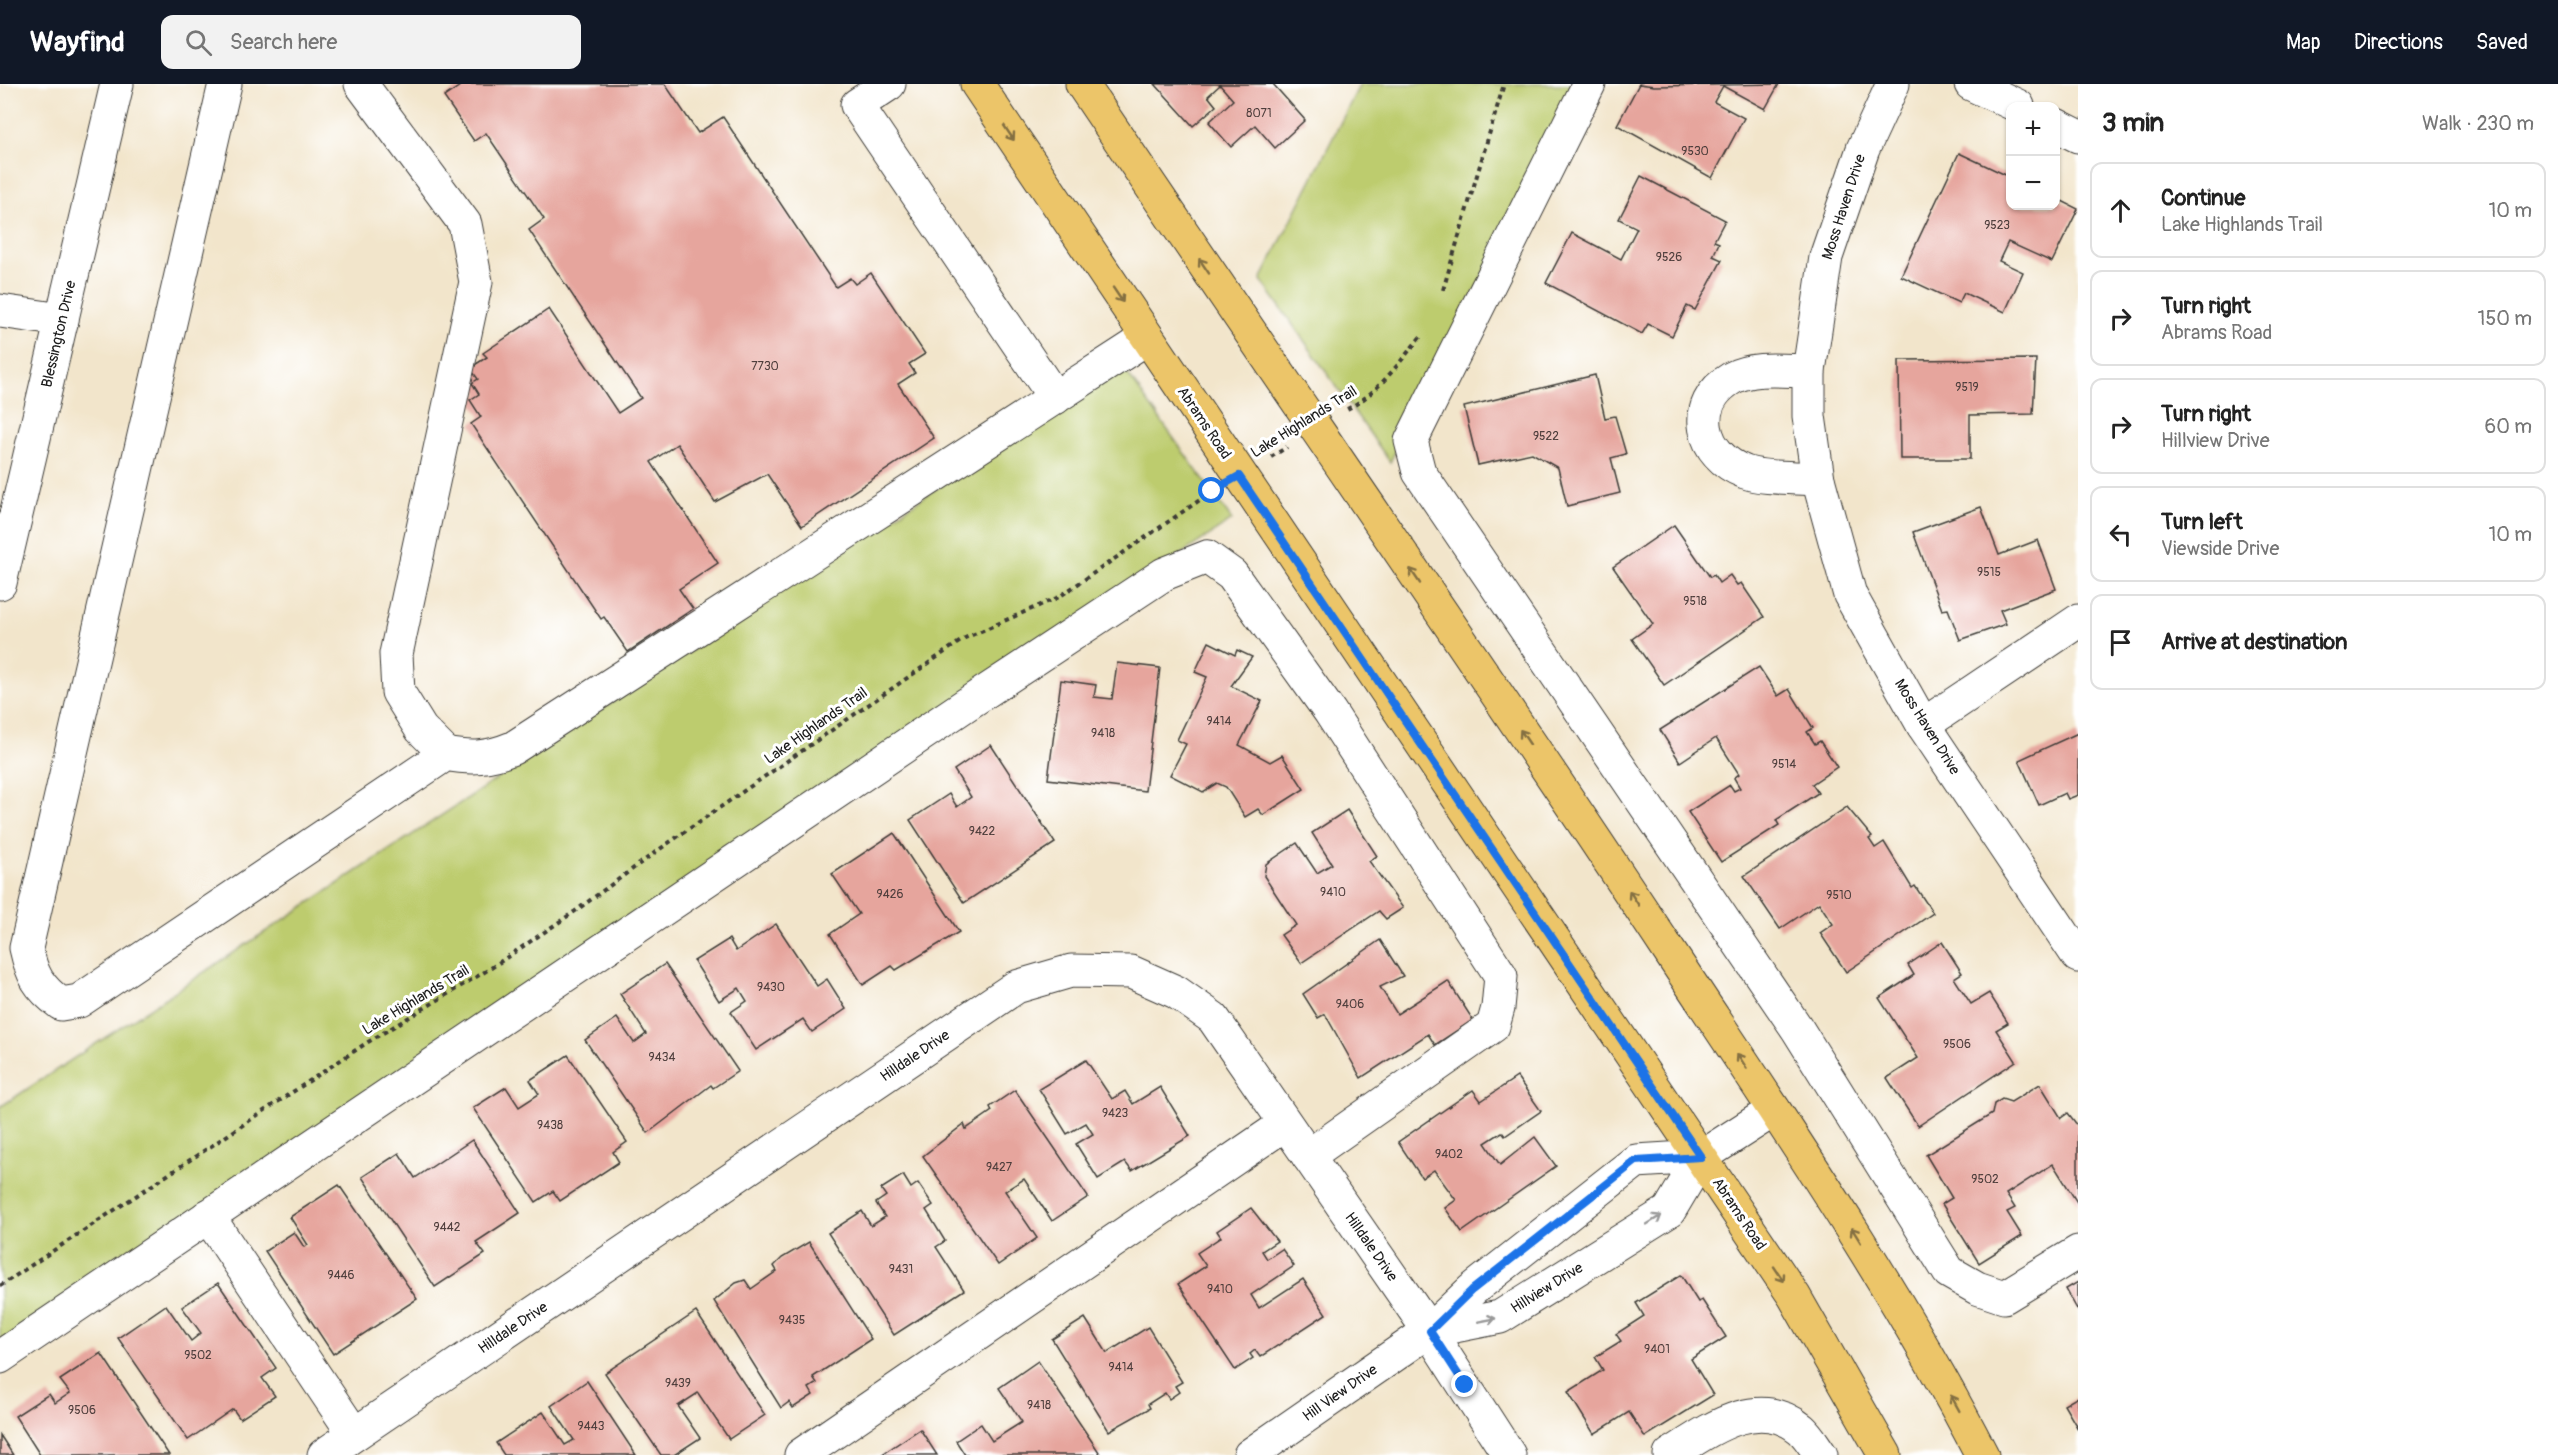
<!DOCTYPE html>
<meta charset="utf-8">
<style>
body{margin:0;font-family:Pangolin,sans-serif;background:#f2f2f2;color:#222}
.controls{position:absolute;right:18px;top:18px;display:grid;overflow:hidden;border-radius:12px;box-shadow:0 2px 4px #0004}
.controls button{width:54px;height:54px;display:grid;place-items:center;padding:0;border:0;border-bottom:2px solid #e0e0e0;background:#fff;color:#222;font:30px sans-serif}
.stop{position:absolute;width:18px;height:18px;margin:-14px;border:4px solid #1a73e8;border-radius:50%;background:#fff}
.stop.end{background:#1a73e8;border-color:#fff;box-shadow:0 2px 6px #0008}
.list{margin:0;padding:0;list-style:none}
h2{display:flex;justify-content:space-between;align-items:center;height:78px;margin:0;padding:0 24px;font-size:26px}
h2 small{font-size:20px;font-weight:400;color:#767676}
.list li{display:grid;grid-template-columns:39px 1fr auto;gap:18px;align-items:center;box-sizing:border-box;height:96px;margin:0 12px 12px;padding:0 12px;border:2px solid #e0e0e0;border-radius:12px}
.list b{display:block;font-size:22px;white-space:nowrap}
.list p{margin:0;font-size:20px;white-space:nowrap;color:#767676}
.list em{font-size:20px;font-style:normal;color:#767676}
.icon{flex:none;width:33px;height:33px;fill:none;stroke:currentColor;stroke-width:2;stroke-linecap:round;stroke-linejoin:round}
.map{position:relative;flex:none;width:2078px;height:1371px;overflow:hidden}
header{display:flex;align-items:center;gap:36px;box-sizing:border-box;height:84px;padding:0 30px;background:#111827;color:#fff}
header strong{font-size:28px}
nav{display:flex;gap:33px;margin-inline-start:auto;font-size:21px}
.search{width:420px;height:54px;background:#f2f2f2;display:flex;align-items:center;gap:15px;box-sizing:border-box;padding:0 21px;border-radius:12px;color:#767676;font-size:22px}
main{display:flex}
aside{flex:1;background:#fff}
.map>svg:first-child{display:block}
.green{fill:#bdcc6e;stroke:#6c7445;stroke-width:1.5}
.building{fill:#e6a59d}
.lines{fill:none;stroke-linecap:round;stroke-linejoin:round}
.minor-casing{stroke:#3c3a36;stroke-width:35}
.major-casing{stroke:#3c3a36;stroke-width:35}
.path{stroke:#3c3a36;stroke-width:4;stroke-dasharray:4.5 4.5;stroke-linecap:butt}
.minor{stroke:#fff;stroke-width:33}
.major{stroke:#ecc569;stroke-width:33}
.oneway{stroke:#847042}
.oneway2{stroke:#999}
.route{stroke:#1a73e8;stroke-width:8}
.labels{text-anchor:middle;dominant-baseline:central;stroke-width:6;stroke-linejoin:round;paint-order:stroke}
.number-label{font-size:12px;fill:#4e3e3c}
.street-label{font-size:15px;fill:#1c1c1c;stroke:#fff}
</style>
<header>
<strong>Wayfind</strong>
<div class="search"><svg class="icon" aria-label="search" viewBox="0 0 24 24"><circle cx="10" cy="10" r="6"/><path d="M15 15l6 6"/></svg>Search here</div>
<nav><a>Map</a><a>Directions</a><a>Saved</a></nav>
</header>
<main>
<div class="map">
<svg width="2078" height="1371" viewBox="0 0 2078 1371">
<rect width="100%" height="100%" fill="#fff"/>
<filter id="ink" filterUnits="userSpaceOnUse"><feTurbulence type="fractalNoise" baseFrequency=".0167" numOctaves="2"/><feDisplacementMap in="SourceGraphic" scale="12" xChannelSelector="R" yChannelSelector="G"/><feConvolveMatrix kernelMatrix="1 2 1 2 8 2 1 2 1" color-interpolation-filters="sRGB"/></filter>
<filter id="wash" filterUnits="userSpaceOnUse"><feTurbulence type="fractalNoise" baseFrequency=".008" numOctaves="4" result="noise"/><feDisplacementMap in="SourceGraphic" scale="24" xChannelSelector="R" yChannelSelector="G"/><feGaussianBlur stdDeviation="1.35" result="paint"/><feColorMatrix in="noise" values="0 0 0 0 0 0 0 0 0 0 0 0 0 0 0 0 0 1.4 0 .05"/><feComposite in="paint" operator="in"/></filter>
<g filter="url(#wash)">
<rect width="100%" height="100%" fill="#f2e5cb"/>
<g class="green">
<polygon points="1360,0 1579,0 1390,378 1261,196"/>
<polygon points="1122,282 1232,436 0,1262 0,1023"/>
</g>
<g id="blocks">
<g class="building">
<polygon points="463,0 665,0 698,49 723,33 836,203 850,194 855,200 871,189 925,270 909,280 915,289 898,300 934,354 802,442 767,390 715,418 677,360 651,378 718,479 679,505 693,525 628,568 604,533 601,535 471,340 481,333 470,316 479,310 472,299 478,295 470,284 487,273 483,269 549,225 618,329 641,314 529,146 544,135 486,49 474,57 444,13"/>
<polygon points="1155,0 1273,0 1305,36 1275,64 1255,41 1231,63 1209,38 1233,16 1220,1 1208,12 1216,22 1193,42"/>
<polygon points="1639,0 1654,2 1779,0 1765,25 1723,2 1714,18 1744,34 1712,94 1617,41"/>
<polygon points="1959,69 2010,93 2010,122 2056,122 2056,114 2078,125 2052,178 2008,158 1999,177 2023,188 2005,228 1964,209 1959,219 1901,192"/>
<polygon points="1641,92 1725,136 1714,157 1719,159 1713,172 1722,176 1695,226 1687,222 1672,252 1648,240 1642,250 1546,199 1572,149 1621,175 1637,144 1619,135"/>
<polygon points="2036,275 2033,330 1970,331 1970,375 1900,375 1899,276"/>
<polygon points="1595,291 1605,334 1615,332 1626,370 1611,374 1620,409 1567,422 1558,384 1532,369 1478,381 1464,323"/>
<polygon points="1981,423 1999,471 2038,456 2056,505 2000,526 2006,540 1960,556 1948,525 1942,526 1913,448"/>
<polygon points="1674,441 1710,493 1714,491 1719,499 1730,491 1737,501 1741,499 1764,533 1664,601 1632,555 1653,540 1613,483"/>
<polygon points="1209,558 1235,571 1237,566 1252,573 1231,602 1262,617 1239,661 1270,678 1282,671 1304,705 1263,731 1258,725 1245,733 1226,703 1217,699 1203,708 1170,691 1186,660 1177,656 1207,593 1195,588"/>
<polygon points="1117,579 1160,584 1145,707 1048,695 1061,596 1096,601 1094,613 1112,615"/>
<polygon points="1759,583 1778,612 1789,605 1813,644 1807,648 1815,660 1820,657 1837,683 1812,700 1818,709 1776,736 1779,741 1721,778 1688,728 1730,701 1734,707 1740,704 1734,694 1739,690 1716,654 1680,678 1660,646"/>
<polygon points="2078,649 2078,711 2068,715 2065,709 2039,721 2019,676"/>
<polygon points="991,661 1055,759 964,819 910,736 949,710 957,723 971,713 954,686"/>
<polygon points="1847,723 1872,753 1869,755 1875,764 1884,758 1912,804 1915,802 1933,829 1846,888 1820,849 1833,840 1819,819 1780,845 1744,792"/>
<polygon points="1347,726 1377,772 1369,777 1403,824 1386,835 1379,827 1301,879 1281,851 1296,841 1264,792 1266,780 1297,759 1317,789 1332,780 1312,749"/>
<polygon points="894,749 959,848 896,886 892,882 863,901 830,850 859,830 832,790"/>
<polygon points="776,840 817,902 827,895 846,925 812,948 803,935 756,966 731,928 747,917 739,904 719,917 694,877 729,855 736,867"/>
<polygon points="1380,856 1403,892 1380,903 1397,930 1448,897 1473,936 1435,961 1428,950 1361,994 1325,930 1318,934 1303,910"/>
<polygon points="1942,858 1962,889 1954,894 1971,920 1989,909 2008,939 1996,946 2016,977 1918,1042 1887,994 1918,974 1879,914 1914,891 1908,881"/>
<polygon points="665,880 738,987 713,1004 711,1001 648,1049 585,956 617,934 634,959 646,950 620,910"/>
<polygon points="568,971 627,1058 613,1068 619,1078 560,1117 553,1107 536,1118 473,1024 506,1003 519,1023 539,1010 530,996"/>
<polygon points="1086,976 1112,1015 1125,1007 1133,1020 1160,1003 1190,1052 1132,1087 1125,1078 1098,1095 1076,1060 1093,1050 1086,1039 1067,1050 1039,1005"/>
<polygon points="1517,993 1541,1027 1505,1052 1502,1048 1485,1059 1500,1081 1535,1053 1556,1082 1462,1148 1445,1124 1456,1116 1434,1086 1422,1094 1398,1058 1473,1006 1481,1017"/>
<polygon points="2040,1000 2061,1034 2068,1029 2078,1042 2078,1120 2053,1080 2006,1110 2015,1124 2007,1128 2022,1152 1979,1179 1942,1120 1952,1114 1926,1071 1992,1030 1994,1020 2002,1015 2011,1018"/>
<polygon points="1015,1006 1088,1113 1052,1137 1024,1095 1005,1107 1037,1154 998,1181 923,1072 964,1040 966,1045 992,1027 990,1023"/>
<polygon points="472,1056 520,1129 476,1158 485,1170 435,1203 362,1093 399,1069 415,1094"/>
<polygon points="903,1091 911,1104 918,1099 933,1121 926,1126 945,1157 936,1163 964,1206 894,1251 828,1149 862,1127 871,1142 885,1133 876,1119 886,1112 881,1105"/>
<polygon points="339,1101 417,1215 333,1270 265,1167 294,1148 304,1163 308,1161 290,1133"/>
<polygon points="1251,1124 1277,1157 1262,1167 1267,1175 1282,1165 1294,1182 1251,1211 1259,1224 1303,1195 1326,1230 1260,1273 1255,1266 1250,1270 1253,1274 1235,1286 1178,1200 1206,1182 1197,1169 1221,1153 1217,1147"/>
<polygon points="809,1158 871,1255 813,1293 817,1299 809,1304 813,1311 793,1324 789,1318 781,1324 714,1217 736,1199 745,1196 751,1205 777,1187 774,1182 782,1174"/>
<polygon points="1681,1191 1698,1218 1702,1216 1726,1253 1691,1275 1713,1311 1645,1353 1629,1328 1594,1350 1568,1308 1603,1286 1595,1273 1621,1257 1616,1250 1644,1232 1636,1219"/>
<polygon points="2078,1198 2078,1227 2066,1205"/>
<polygon points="218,1199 276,1284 262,1294 275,1312 240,1335 233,1325 188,1356 118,1254 166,1221 191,1257 201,1249 182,1223"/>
<polygon points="696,1228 765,1331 729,1355 698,1309 678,1322 700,1354 674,1371 661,1371 605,1289"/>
<polygon points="1085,1234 1107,1269 1148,1243 1182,1298 1175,1302 1179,1308 1169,1315 1165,1309 1148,1320 1150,1324 1109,1347 1052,1255"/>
<polygon points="101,1269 169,1371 40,1371 15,1332 49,1310 55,1319 70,1309 60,1296"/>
<polygon points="1038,1277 1101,1371 965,1371 956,1357 981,1340 992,1357 1022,1338 999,1304"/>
<polygon points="587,1297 636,1371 504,1371 496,1359 543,1328 565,1361 574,1356 551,1322"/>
<polygon points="2078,1313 2078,1345 2064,1321"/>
<polygon points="920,1345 937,1371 881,1371"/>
<polygon points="0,1351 13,1371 0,1371"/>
</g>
</g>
</g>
<g filter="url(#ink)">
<use href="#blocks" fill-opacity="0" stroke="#3c3a36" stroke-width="1.5"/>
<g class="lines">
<defs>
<g id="minor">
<path d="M225,0L26,864C32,891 38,903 61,920L79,917L446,670C472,675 489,674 513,664L1147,254"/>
<polyline points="361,0 465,140 476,198 396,570 398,608 421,645 446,670"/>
<polyline points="889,0 857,21 1055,314"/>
<polyline points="1589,0 1411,357 1419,388 1798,946 1949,1188 1977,1204 2004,1213 2078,1168"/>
<polyline points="1893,0 1863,65 1826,173 1809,287 1809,332 1818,395 1850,511 1923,641 2078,872"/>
<polyline points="1971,0 2018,22"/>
<polyline points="2056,41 2078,52"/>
<polyline points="0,227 62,236"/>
<path d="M1809,287C1785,287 1754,282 1732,294C1688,320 1701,372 1745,388C1763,395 1798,393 1818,395"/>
<polyline points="0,499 117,0"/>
<polyline points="1923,641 2078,537"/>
<polyline points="208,1132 354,1350"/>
<polyline points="1429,1247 1500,1233 1669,1127 1701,1073 1774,1026"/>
<polyline points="0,1273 967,620 1164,490 1207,473 1232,491 1330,628 1501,892 1498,924 1493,942 1308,1072"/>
<polyline points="324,1371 1016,903 1071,887 1131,888 1176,908 1213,934 1429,1247 1509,1371"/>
<polyline points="801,1371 1285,1040"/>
<polyline points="1250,1371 1429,1247 1472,1206 1636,1077 1701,1073"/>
<path d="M1670,1371C1708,1347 1757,1309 1801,1345C1809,1352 1815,1363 1821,1371"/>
</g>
<g id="major">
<polyline points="977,0 1794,1212 1885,1371"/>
<path d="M1082,0C1277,290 1477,576 1669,867C1778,1032 1891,1195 1982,1371"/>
</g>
</defs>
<use href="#minor" class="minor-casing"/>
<use href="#major" class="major-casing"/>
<g class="path">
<polyline points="1443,206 1504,0"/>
<path d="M1347,325C1378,310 1400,277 1422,251"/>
<polyline points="1271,373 1287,363"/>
<polyline points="0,1202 368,958 491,884 574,828 657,767 965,554 1059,513 1210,409"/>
</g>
<use href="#minor" class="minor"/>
<use href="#major" class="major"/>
</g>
<defs><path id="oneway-shaft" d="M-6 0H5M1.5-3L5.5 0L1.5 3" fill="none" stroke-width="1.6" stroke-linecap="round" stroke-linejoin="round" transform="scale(1.5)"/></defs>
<g class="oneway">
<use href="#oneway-shaft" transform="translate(1009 49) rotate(56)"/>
<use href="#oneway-shaft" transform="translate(1204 182) rotate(-124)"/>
<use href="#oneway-shaft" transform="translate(1118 211) rotate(56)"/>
<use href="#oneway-shaft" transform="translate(1415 492) rotate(-124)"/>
<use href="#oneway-shaft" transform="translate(1525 653) rotate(-124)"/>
<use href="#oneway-shaft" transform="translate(1634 814) rotate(-123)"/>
<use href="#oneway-shaft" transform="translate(1742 977) rotate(-123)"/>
<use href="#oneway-shaft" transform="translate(1856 1151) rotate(-122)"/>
<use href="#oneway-shaft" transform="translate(1779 1190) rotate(56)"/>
<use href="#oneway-shaft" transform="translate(1955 1319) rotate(-119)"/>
</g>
<g class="oneway2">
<use href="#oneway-shaft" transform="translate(1654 1136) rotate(-32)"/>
<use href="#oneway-shaft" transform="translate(1487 1236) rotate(-11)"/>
</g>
</g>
<g class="lines" filter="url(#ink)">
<polyline class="route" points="1212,407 1239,392 1701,1073 1636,1077 1472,1206 1430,1247 1465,1301"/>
</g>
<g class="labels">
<g class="number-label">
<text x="1259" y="29">8071</text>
<text x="1695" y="67">9530</text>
<text x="1997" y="141">9523</text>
<text x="1669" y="173">9526</text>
<text x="765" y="282">7730</text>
<text x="1967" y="303">9519</text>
<text x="1546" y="352">9522</text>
<text x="1989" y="488">9515</text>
<text x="1695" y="517">9518</text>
<text x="1219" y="637">9414</text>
<text x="1103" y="649">9418</text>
<text x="1784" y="680">9514</text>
<text x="982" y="747">9422</text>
<text x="1333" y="808">9410</text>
<text x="890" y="810">9426</text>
<text x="1839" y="811">9510</text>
<text x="771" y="903">9430</text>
<text x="1350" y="920">9406</text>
<text x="1957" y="960">9506</text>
<text x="662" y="973">9434</text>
<text x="1115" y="1029">9423</text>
<text x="550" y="1041">9438</text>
<text x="1449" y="1070">9402</text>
<text x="999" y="1083">9427</text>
<text x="1985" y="1095">9502</text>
<text x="447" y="1143">9442</text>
<text x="901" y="1185">9431</text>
<text x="341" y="1191">9446</text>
<text x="1220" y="1205">9410</text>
<text x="792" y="1236">9435</text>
<text x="1657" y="1265">9401</text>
<text x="198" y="1271">9502</text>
<text x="1121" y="1283">9414</text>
<text x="678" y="1299">9439</text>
<text x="1039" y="1321">9418</text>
<text x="82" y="1326">9506</text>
<text x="591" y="1342">9443</text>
</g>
<g class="street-label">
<text transform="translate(1844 123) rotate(-72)">Moss Haven Drive</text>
<text transform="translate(59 250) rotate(-77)">Blessington Drive</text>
<text transform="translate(1304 338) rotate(-32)">Lake Highlands Trail</text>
<text transform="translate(1204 339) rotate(56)">Abrams Road</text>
<text transform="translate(816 642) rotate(-35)">Lake Highlands Trail</text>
<text transform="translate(1927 643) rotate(58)">Moss Haven Drive</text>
<text transform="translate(416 916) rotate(-31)">Lake Highlands Trail</text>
<text transform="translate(915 972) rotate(-34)">Hilldale Drive</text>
<text transform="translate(1739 1130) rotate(56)">Abrams Road</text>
<text transform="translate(1371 1163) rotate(55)">Hilldale Drive</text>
<text transform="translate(1547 1204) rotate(-32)">Hillview Drive</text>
<text transform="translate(513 1244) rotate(-34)">Hilldale Drive</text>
<text transform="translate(1340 1309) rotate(-35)">Hill View Drive</text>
</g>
</g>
</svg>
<div class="controls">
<button>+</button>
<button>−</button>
</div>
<div class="stop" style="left:1212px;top:407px"></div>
<div class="stop end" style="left:1465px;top:1301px"></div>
</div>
<aside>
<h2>3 min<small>Walk · 230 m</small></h2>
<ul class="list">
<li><svg class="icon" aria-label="ahead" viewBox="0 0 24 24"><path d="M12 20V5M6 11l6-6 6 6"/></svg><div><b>Continue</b><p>Lake Highlands Trail</p></div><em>10 m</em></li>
<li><svg class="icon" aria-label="right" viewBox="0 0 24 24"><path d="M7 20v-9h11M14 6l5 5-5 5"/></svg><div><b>Turn right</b><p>Abrams Road</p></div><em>150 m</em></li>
<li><svg class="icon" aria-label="right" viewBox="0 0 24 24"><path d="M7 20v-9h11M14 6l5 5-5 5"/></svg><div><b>Turn right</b><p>Hillview Drive</p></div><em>60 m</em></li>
<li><svg class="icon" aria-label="left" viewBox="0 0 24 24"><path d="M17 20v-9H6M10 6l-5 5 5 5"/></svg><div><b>Turn left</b><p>Viewside Drive</p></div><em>10 m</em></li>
<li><svg class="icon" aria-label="arrive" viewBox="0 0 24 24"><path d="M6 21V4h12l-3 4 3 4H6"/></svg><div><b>Arrive at destination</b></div></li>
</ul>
</aside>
</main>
